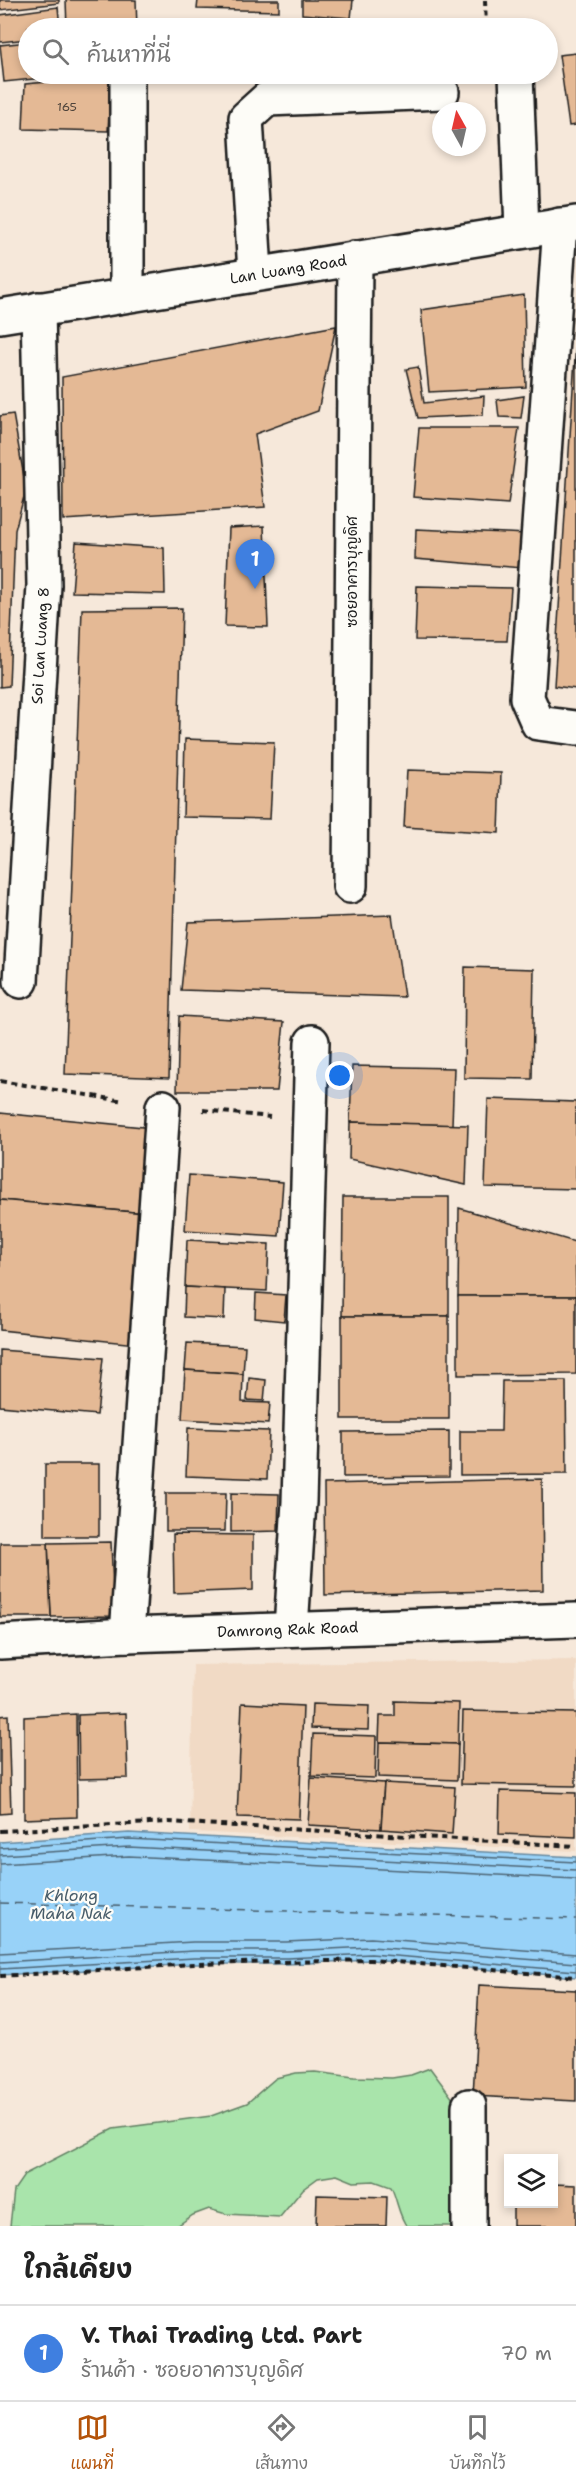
<!DOCTYPE html>
<html lang="th">
<meta charset="utf-8">
<style>
body{margin:0;font-family:"Shantell Sans","Playpen Sans Thai",sans-serif;background:#f6f6f6;color:#222}
.controls{position:absolute;right:18px;bottom:18px;display:grid;overflow:hidden;border-radius:0px;box-shadow:0 3px 9px #0003}
.controls button{width:54px;height:54px;display:grid;place-items:center;padding:0;border:0;border-bottom:2px solid #e0e0e0;background:#fff;color:#222;font:30px sans-serif}
.compass{position:absolute;left:432px;top:102px;width:54px;height:54px;border-radius:50%;background:#fff;box-shadow:0 3px 9px #0003;rotate:352deg}
.you{position:absolute;left:340px;top:1076px;width:21px;height:21px;margin:-15px;border:4px solid #fff;border-radius:50%;background:#1a73e8;box-shadow:0 0 0 9px #1a73e833}
.badge{display:grid;place-items:center;width:39px;height:39px;border-radius:50%;background:#b45309;color:#fff;font-size:20px;font-weight:700}
.pin{position:absolute;translate:-50% -50px;filter:drop-shadow(0 2px 3px #0008)}
.pin::after{content:'';position:absolute;top:32px;width:21px;height:18px;background:inherit;clip-path:polygon(0 0,100% 0,50% 100%)}
.list{margin:0;padding:0;list-style:none}
h2{display:flex;justify-content:space-between;align-items:center;height:78px;margin:0;padding:0 24px;font-size:26px}
h2 small{font-size:20px;font-weight:400;color:#767676}
.list li{display:grid;grid-template-columns:39px 1fr auto;gap:18px;align-items:center;box-sizing:border-box;height:96px;padding:0 24px;border-top:2px solid #e0e0e0}
.list b{display:block;font-size:22px;white-space:nowrap}
.list p{margin:0;font-size:20px;white-space:nowrap;color:#767676}
.list em{font-size:20px;font-style:normal;color:#767676}
.icon{flex:none;width:33px;height:33px;fill:none;stroke:currentColor;stroke-width:2;stroke-linecap:round;stroke-linejoin:round}
.map{position:relative;flex:none;width:576px;height:2226px;overflow:hidden}
.search{position:absolute;background:#fff;box-shadow:0 3px 9px #0003;left:18px;right:18px;top:18px;height:66px;display:flex;align-items:center;gap:15px;box-sizing:border-box;padding:0 21px;border-radius:33px;color:#767676;font-size:22px}
.sheet{height:174px;background:#fff}
nav{display:flex;justify-content:space-around;align-items:center;box-sizing:border-box;height:84px;border-top:2px solid #e0e0e0;background:#fff;font-size:16px;color:#767676}
nav a{display:grid;justify-items:center;gap:3px}
nav .on{color:#b45309}
.map>svg:first-child{display:block}
.built{fill:#f1dac5}
.green{fill:#a9e4ab;stroke:#628064;stroke-width:1.5}
.water{fill:#98d2f8;stroke:#6689a0;stroke-width:1.5}
.lines{fill:none;stroke-linecap:round;stroke-linejoin:round}
.shore{stroke:#4e6574;stroke-width:1.5}
.ferry{stroke:#475c69;stroke-width:1.5;stroke-dasharray:8 6;stroke-linecap:butt}
.building{fill:#e4b995;stroke:#1c1c1c;stroke-width:1.5}
.minor-casing{stroke:#1c1c1c;stroke-width:38}
.major-casing{stroke:#1c1c1c;stroke-width:38}
.path{stroke:#1c1c1c;stroke-width:4;stroke-dasharray:6 4.5;stroke-linecap:butt}
.minor{stroke:#fdfcf7;stroke-width:33}
.major{stroke:#fdfcf7;stroke-width:33}
.labels{text-anchor:middle;dominant-baseline:central;stroke-width:4.5;stroke-linejoin:round;paint-order:stroke}
.number-label{font-size:12px;fill:#4e433a}
.street-label{font-size:15px;fill:#1c1c1c;stroke:#fdfcf7}
.water-label{font-size:16px;font-style:italic;fill:#475c69;stroke:#fdfcf7}
</style>
<div class="map">
<svg width="576" height="2226" viewBox="0 0 576 2226">
<rect width="100%" height="100%" fill="#f6e8da"/>
<filter id="ink" filterUnits="userSpaceOnUse"><feTurbulence type="fractalNoise" baseFrequency=".0167" numOctaves="2"/><feDisplacementMap in="SourceGraphic" scale="12" xChannelSelector="R" yChannelSelector="G"/><feConvolveMatrix kernelMatrix="1 2 1 2 8 2 1 2 1" color-interpolation-filters="sRGB"/></filter>
<g filter="url(#ink)">
<polygon class="built" points="576,1660 576,1851 190,1832 193,1665"/>
<path class="green" d="M430,2068L453,2099L463,2156L461,2212L451,2226H407C399,2218 397,2198 391,2187L374,2181L354,2182L337,2175L318,2178L303,2189L280,2217L226,2214L209,2209L193,2215L177,2226H10L14,2190L25,2174L113,2129L211,2116L247,2103L276,2078L296,2073L315,2072L354,2077L392,2078L411,2075Z"/>
<polygon class="water" points="129,1833 576,1857 576,1977 371,1960 287,1964 194,1964 0,1975 0,1842"/>
<g class="lines">
<g class="shore">
<polyline points="0,1848 129,1839 576,1862"/>
<polyline points="0,1855 129,1847 576,1870"/>
<polyline points="0,1864 129,1856 576,1879"/>
<polyline points="0,1953 193,1942 286,1942 371,1938 576,1954"/>
<polyline points="0,1962 194,1951 287,1951 371,1947 576,1963"/>
<polyline points="0,1969 194,1958 287,1958 371,1954 576,1971"/>
</g>
<polyline class="ferry" points="0,1903 576,1919"/>
</g>
<g class="building">
<polygon points="0,0 59,0 59,3 0,10"/>
<polygon points="66,0 136,0 137,28 67,28"/>
<polygon points="198,0 279,0 279,11 197,9"/>
<polygon points="302,0 353,0 351,18 302,14"/>
<polygon points="58,7 60,28 28,28 28,39 0,42 0,15"/>
<polygon points="28,42 28,74 52,74 53,77 4,82 0,45"/>
<polygon points="576,53 576,125 569,126 559,55"/>
<polygon points="58,74 111,74 108,131 23,129 25,84 58,81"/>
<polygon points="524,295 526,387 429,392 421,310"/>
<polygon points="336,326 318,411 255,434 265,507 63,520 62,377"/>
<polygon points="576,342 576,689 554,686"/>
<polygon points="418,367 424,403 484,396 483,415 418,418 406,369"/>
<polygon points="524,396 521,418 499,417 497,400"/>
<polygon points="13,414 26,489 15,530 9,686 0,687 0,416"/>
<polygon points="419,428 519,428 508,504 413,497"/>
<polygon points="264,526 268,627 225,626 229,528"/>
<polygon points="416,529 527,534 523,568 415,559"/>
<polygon points="76,542 164,548 165,594 72,592"/>
<polygon points="417,586 511,588 507,641 415,640"/>
<polygon points="182,608 169,1078 65,1074 82,609"/>
<polygon points="185,739 274,742 270,819 183,817"/>
<polygon points="407,770 501,773 499,833 404,827"/>
<polygon points="392,915 404,997 181,990 188,922"/>
<polygon points="465,967 534,969 532,1079 464,1078"/>
<polygon points="179,1016 284,1022 277,1091 177,1091"/>
<polygon points="352,1066 454,1068 452,1125 350,1122"/>
<polygon points="488,1099 576,1102 576,1189 485,1187"/>
<polygon points="0,1113 153,1128 145,1213 0,1200"/>
<polygon points="350,1122 468,1125 466,1185 349,1159"/>
<polygon points="189,1175 283,1182 279,1236 185,1230"/>
<polygon points="343,1197 449,1197 449,1316 342,1316"/>
<polygon points="0,1200 145,1213 136,1344 0,1330"/>
<polygon points="459,1208 575,1242 576,1296 458,1296"/>
<polygon points="187,1240 269,1244 267,1291 185,1287"/>
<polygon points="185,1287 225,1289 224,1319 184,1317"/>
<polygon points="256,1293 286,1295 284,1321 255,1318"/>
<polygon points="458,1296 576,1296 576,1374 458,1375"/>
<rect x="342" y="1316" width="107" height="103"/>
<polygon points="187,1343 245,1346 243,1374 185,1370"/>
<polygon points="0,1350 103,1358 97,1415 0,1406"/>
<polygon points="185,1370 243,1374 242,1402 270,1403 268,1424 182,1419"/>
<polygon points="249,1378 266,1380 264,1401 247,1400"/>
<polygon points="502,1381 566,1381 567,1474 460,1475 460,1431 501,1431"/>
<polygon points="188,1428 269,1431 267,1479 186,1476"/>
<polygon points="449,1431 449,1476 343,1477 343,1432"/>
<rect x="45" y="1464" width="54" height="72"/>
<polygon points="542,1479 543,1590 325,1595 324,1484"/>
<polygon points="166,1493 226,1493 225,1531 166,1531"/>
<polygon points="231,1493 279,1494 278,1531 231,1532"/>
<polygon points="173,1534 253,1535 253,1590 174,1593"/>
<polygon points="111,1542 114,1616 51,1617 48,1543"/>
<polygon points="0,1543 48,1543 51,1617 0,1617"/>
<polygon points="395,1701 459,1703 458,1744 379,1742 380,1716 395,1716"/>
<polygon points="242,1703 303,1706 299,1819 237,1817"/>
<polygon points="312,1704 369,1706 368,1730 311,1728"/>
<polygon points="463,1711 576,1713 576,1786 461,1784"/>
<polygon points="126,1713 128,1778 79,1779 78,1715"/>
<polygon points="76,1714 77,1817 24,1819 24,1717"/>
<polygon points="8,1715 11,1813 0,1814 0,1716"/>
<polygon points="313,1734 376,1736 375,1778 311,1776"/>
<polygon points="379,1742 458,1744 457,1780 378,1777"/>
<polygon points="311,1778 384,1783 381,1829 308,1825"/>
<polygon points="384,1783 455,1787 452,1834 381,1829"/>
<polygon points="500,1791 576,1793 576,1837 499,1834"/>
<polygon points="479,1985 576,1990 576,2101 473,2096"/>
<polygon points="554,2184 576,2185 576,2226 513,2226 513,2204 554,2204"/>
<polygon points="317,2195 387,2197 386,2226 316,2226"/>
</g>
<g class="lines">
<defs>
<g id="minor">
<polyline points="516,74 522,230"/>
<polyline points="560,225 527,698 538,723 576,728"/>
<polyline points="255,273 246,118 267,99 442,92"/>
<polyline points="127,295 127,75"/>
<polyline points="350,886 355,258"/>
<path id="s1" d="M21,981L44,585L38,309"/>
<polyline points="291,1629 299,1502 312,1042"/>
<polyline points="127,1635 163,1107"/>
<path id="s2" d="M0,1642L127,1635L576,1620"/>
<polyline points="469,2226 469,2106"/>
</g>
<g id="major">
<path id="s3" d="M0,316L576,223"/>
</g>
</defs>
<use href="#minor" class="minor-casing"/>
<use href="#major" class="major-casing"/>
<g class="path">
<polyline points="485,0 486,28"/>
<polyline points="0,1081 124,1101"/>
<polyline points="203,1110 270,1117"/>
<polyline points="0,1831 169,1822 576,1846"/>
<polyline points="0,1976 194,1964 371,1960 576,1977"/>
</g>
<use href="#minor" class="minor"/>
<use href="#major" class="major"/>
</g>
</g>
<g class="labels">
<g class="number-label">
<text x="67" y="107">165</text>
</g>
<g class="street-label">
<text stroke="none"><textPath href="#s3" startOffset="292">Lan Luang Road</textPath></text>
<text transform="translate(352 572) rotate(-90)">ซอยอาคารบุญดิศ</text>
<text stroke="none"><textPath href="#s1" startOffset="336">Soi Lan Luang 8</textPath></text>
<text stroke="none"><textPath href="#s2" startOffset="288">Damrong Rak Road</textPath></text>
</g>
<g class="water-label">
<text x="71" y="1895">Khlong<tspan x="71" dy="18">Maha Nak</tspan></text>
</g>
</g>
</svg>
<div class="controls">
<button><svg class="icon" aria-label="layers" viewBox="0 0 24 24"><path d="M12 4l9 5-9 5-9-5zM3 14l9 5 9-5"/></svg></button>
</div>
<svg class="compass" viewBox="-18 -18 36 36"><path d="M0-13l5 13h-10z" fill="#e53935"/><path d="M0 13l5-13h-10z" fill="#767676"/></svg>
<div class="you"></div>
<div class="pin badge" style="left:255px;top:589px;background:#3f7fe0">1</div>
<div class="search"><svg class="icon" aria-label="search" viewBox="0 0 24 24"><circle cx="10" cy="10" r="6"/><path d="M15 15l6 6"/></svg>ค้นหาที่นี่</div>
</div>
<section class="sheet">
<h2>ใกล้เคียง<small></small></h2>
<ul class="list">
<li><span class="badge" style="background:#3f7fe0">1</span><div><b>V. Thai Trading Ltd. Part</b><p>ร้านค้า · ซอยอาคารบุญดิศ</p></div><em>70 m</em></li>
</ul>
</section>
<nav>
<a class="on"><svg class="icon" aria-label="map" viewBox="0 0 24 24"><path d="M3 6l6-2 6 2 6-2v14l-6 2-6-2-6 2zM9 4v14M15 6v14"/></svg>แผนที่</a>
<a><svg class="icon" aria-label="directions" viewBox="0 0 24 24"><path d="M12 3l9 9-9 9-9-9zM9 14v-3h6M13 9l2 2-2 2"/></svg>เส้นทาง</a>
<a><svg class="icon" aria-label="saved" viewBox="0 0 24 24"><path d="M7 4h10v16l-5-4-5 4z"/></svg>บันทึกไว้</a>
</nav>
